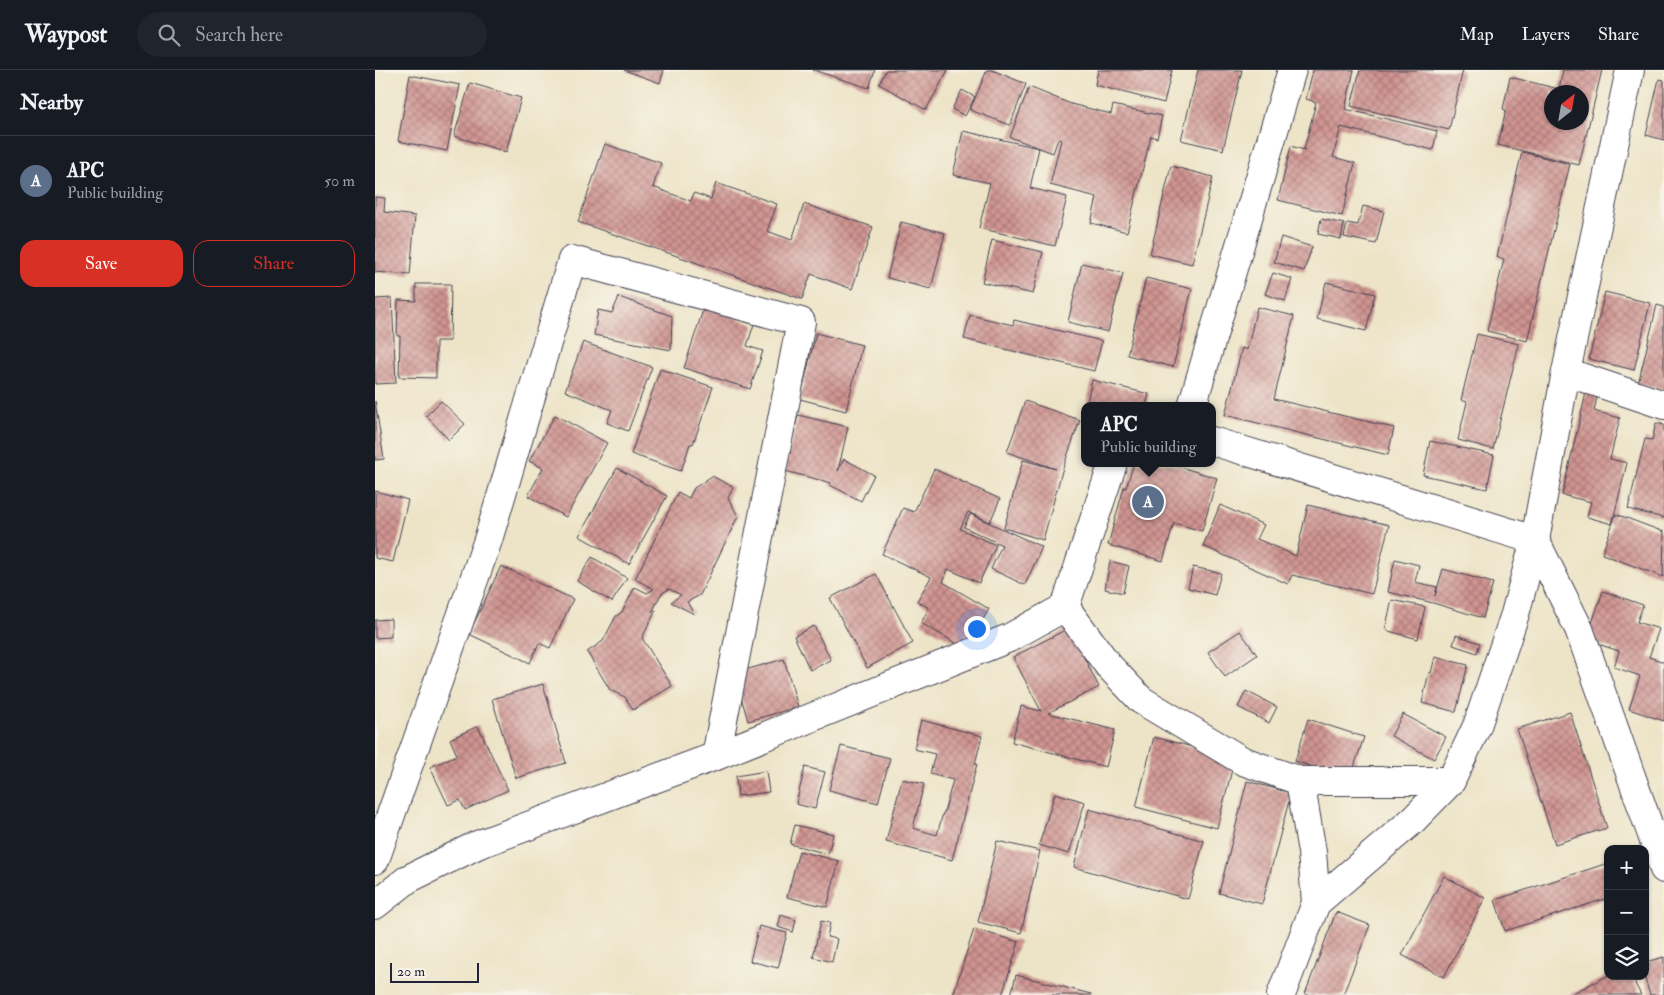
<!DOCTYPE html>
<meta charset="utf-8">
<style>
body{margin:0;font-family:"IM FELL Double Pica",serif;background:#20242c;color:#f1f3f6}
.controls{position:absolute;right:15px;bottom:15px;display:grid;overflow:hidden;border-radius:10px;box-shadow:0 1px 4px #0004}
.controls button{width:45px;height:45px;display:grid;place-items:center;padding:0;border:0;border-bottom:1px solid #363941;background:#171b24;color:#f1f3f6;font:25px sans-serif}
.compass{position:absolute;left:1169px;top:15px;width:45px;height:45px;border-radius:50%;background:#171b24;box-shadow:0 1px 4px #0004;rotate:31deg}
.scale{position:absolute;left:15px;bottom:12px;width:89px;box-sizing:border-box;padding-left:5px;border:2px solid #22223b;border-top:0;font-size:14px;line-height:18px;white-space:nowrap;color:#22223b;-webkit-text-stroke:4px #f7f3e8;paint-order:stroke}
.you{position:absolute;left:601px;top:558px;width:18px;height:18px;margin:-12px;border:4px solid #fff;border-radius:50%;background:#1a73e8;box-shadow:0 0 0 8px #1a73e833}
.badge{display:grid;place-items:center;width:32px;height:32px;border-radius:50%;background:#d93025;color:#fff;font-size:16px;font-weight:700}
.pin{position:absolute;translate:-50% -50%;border:2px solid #fff;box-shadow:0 1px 5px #0006}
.popup{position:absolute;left:706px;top:332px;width:135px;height:65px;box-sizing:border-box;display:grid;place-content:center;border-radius:10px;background:#171b24;filter:drop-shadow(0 1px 4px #0005);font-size:16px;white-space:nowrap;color:#9ea1a6}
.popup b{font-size:19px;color:#f1f3f6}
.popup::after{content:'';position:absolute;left:50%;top:100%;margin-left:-10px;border:10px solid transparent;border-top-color:#171b24}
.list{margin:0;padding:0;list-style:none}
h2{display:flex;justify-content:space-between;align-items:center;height:65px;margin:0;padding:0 20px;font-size:21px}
h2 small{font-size:16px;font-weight:400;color:#9ea1a6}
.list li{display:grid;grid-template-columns:32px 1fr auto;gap:15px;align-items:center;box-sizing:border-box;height:90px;padding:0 20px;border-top:1px solid #363941}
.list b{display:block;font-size:19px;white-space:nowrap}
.list p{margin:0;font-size:16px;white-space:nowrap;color:#9ea1a6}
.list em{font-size:16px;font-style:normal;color:#9ea1a6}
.actions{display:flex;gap:10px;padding:15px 20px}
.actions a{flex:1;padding:11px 0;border:1px solid #d93025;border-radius:15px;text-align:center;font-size:18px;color:#d93025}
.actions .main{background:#d93025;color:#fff}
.icon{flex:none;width:28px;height:28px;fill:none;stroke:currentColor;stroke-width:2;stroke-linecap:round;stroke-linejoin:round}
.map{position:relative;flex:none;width:1289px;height:925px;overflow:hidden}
header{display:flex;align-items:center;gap:30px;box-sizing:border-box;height:70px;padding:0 25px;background:#171b24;border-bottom:1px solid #363941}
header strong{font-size:24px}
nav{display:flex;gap:28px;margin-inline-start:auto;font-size:18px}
.search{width:350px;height:45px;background:#20242c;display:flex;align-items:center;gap:12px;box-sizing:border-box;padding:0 18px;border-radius:28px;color:#9ea1a6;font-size:19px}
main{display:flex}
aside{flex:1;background:#171b24}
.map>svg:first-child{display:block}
.building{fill:url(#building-cross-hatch);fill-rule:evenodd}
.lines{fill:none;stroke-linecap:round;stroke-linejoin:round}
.minor-casing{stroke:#403f50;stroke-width:30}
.secondary-casing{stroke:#403f50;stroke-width:30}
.minor{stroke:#fff;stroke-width:28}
.secondary{stroke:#fff;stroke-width:28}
</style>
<header>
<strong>Waypost</strong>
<div class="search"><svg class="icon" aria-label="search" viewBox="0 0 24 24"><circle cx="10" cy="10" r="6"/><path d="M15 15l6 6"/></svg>Search here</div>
<nav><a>Map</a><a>Layers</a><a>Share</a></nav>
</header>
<main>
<aside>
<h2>Nearby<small></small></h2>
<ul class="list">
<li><span class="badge" style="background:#5c6f8a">A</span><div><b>APC</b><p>Public building</p></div><em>50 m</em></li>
</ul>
<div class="actions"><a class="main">Save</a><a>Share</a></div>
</aside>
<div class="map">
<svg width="1289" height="925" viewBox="0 0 1289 925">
<defs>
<pattern id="building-cross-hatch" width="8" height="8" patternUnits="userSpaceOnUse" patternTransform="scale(1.25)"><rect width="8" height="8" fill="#d09491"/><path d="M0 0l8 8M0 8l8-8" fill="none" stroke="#a87878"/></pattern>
</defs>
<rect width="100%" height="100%" fill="#f7f3e8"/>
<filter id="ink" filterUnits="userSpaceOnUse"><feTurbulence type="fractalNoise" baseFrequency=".02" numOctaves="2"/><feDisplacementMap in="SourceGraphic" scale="10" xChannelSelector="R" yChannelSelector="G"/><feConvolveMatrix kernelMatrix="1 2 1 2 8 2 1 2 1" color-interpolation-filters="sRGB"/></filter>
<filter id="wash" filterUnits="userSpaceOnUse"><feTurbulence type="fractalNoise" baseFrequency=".0096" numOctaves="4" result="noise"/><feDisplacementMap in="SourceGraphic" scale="20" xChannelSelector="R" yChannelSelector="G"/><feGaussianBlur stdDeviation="1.12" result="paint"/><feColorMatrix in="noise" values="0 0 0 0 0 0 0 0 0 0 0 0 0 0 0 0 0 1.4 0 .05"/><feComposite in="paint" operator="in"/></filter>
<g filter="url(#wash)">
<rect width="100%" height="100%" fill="#ede4c7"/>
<g id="blocks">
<g class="building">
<polygon points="249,0 289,0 285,13"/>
<polygon points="438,0 500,0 494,18"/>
<polygon points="511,0 573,0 551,40 504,14"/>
<polygon points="612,0 617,0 651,14 635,55 595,40"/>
<polygon points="723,0 797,0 789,33 720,15"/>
<polygon points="823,0 867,0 848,80 806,70"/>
<polygon points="938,0 979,0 970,39 1062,61 1058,80 966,57 958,87 980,93 967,146 903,130 916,76 929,80 941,32 931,29"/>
<polygon points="985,0 1088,0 1074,60 976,36"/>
<path d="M1188,0H1227L1204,95L1123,75L1131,40L1128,39L1135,7L1184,19ZM1176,22H1206V52H1176Z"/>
<polygon points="35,5 85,15 72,81 23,71"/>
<polygon points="1284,9 1289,10 1289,70 1271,65"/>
<polygon points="95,13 146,28 131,82 79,66"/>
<polygon points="654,17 696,34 736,44 738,35 787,46 782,68 776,66 752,162 716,153 722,127 675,115 686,70 683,69 678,83 635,67"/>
<polygon points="587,20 600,27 590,46 577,39"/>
<polygon points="588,61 664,78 655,118 692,127 680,176 604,158 615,113 578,105"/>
<polygon points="230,74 286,93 278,117 316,131 319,123 336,129 341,113 402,134 392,161 417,170 429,134 498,157 477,219 436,204 427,229 203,152"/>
<polygon points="1147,82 1195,94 1152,271 1112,261 1129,189 1122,187"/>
<polygon points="796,96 838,107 817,194 775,184"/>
<polygon points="0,127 10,128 9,142 40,146 35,205 0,202"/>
<polygon points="988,136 1009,141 1001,174 969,167 972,153 983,155"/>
<polygon points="946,149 969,154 966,169 943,164"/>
<polygon points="526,152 570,163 556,219 512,208"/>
<polygon points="906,167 937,177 929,201 899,192"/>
<polygon points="617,170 668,182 658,224 607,212"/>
<polygon points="707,193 748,203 733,262 693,252"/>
<polygon points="898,203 917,209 910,231 890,224"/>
<polygon points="771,208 817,219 798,297 752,285"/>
<polygon points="951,212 1000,224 991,261 942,249"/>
<polygon points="41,214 76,214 75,271 61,271 61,308 24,307 25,266 22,266 23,230 41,231"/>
<polygon points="1230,222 1275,233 1259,300 1214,289"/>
<polygon points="244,227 297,246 296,280 219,265 223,240 237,243"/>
<polygon points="17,228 21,313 0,314 0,229"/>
<polygon points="1282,235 1289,237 1289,320 1263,314"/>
<polygon points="329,237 379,254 372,276 388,281 375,319 309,298"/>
<polygon points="882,237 919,246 899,329 1019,358 1013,385 850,345 867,278 872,280"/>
<polygon points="595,245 638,255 639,250 727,271 719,301 589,269"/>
<polygon points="441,263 487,275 471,341 425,329"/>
<polygon points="1102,264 1144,274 1118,379 1083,370 1092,332 1086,330"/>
<polygon points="208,272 277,297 253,361 232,353 237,340 190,321"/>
<polygon points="285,299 338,317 318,374 315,374 306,401 256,384"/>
<polygon points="717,310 774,324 771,336 711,336"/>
<polygon points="1211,323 1222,326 1219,341 1245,348 1235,389 1252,393 1237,454 1212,447 1216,432 1187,425"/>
<polygon points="0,331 9,389 0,390"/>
<polygon points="66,331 90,354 74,370 51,346"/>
<polygon points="650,331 705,350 687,401 668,470 629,458 648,390 681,399 632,382"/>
<polygon points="180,345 232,373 191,447 153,426 168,398 154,391"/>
<polygon points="423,345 473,357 463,401 469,389 499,405 486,431 455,415 456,413 410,401"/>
<polygon points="1281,353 1289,355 1289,448 1253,439 1270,369 1277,370"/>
<polygon points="1055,371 1119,385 1112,419 1048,405"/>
<polygon points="759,393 792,393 842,408 827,461 799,453 788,491 733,475 749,417 751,418"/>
<polygon points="242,398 292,426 254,494 204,466"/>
<polygon points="559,399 625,429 615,452 593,442 585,459 621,475 604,513 573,499 568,512 614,539 591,579 546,553 554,538 542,531 556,507 507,484 528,438 539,442"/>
<polygon points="337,406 358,417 353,428 363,446 325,525 312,532 319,544 296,532 306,525 294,519 286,524 277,542 281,540 267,568 297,616 258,640 250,627 235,620 212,582 228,571 241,546 247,542 260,517 272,523 279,519 260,509 303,422 314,428 319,418"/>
<polygon points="0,421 33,430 18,492 0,488"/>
<polygon points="845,435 889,455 882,469 921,486 933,435 1014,455 997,524 917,505 913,514 828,476"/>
<polygon points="595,444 667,477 650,515 616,499 627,475 589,457"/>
<polygon points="1241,444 1289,462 1288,507 1227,484"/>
<polygon points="217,487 252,508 237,532 202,511"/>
<polygon points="1020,489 1044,495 1040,512 1062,517 1060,526 1068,499 1118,513 1108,548 1058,533 1013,522"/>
<polygon points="735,491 754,496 748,523 730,519"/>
<polygon points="126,496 198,529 175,578 164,573 155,593 94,564"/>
<polygon points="818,497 846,503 840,525 813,518"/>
<polygon points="501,504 538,573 492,598 455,528"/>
<polygon points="1228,521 1268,535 1262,552 1284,559 1274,587 1289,592 1289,651 1254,639 1265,606 1239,597 1244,581 1211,570"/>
<polygon points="1017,530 1050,537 1043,569 1010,560"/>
<polygon points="16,549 16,567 0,568 0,550"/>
<polygon points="439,556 456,590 435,600 419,566"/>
<polygon points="694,558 724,617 673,643 740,660 731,697 637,672 646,636 666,641 638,587"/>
<polygon points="865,561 882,585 850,607 833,582"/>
<polygon points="1081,565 1105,573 1102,583 1078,575"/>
<polygon points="1060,587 1093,595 1081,642 1047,633 1054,602 1056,603"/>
<polygon points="409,589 423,637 373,651 359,603"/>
<polygon points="168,614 191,693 141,708 117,629"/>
<polygon points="871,621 902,637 894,653 863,637"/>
<polygon points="1195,642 1232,758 1180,774 1142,659"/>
<polygon points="1028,644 1071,667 1059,689 1016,666"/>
<polygon points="933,649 989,667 975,709 920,691"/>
<polygon points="546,650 607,666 600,694 602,694 577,790 511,772 527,709 549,714 538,758 562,765 568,743 569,743 578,710 555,704 560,684 539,679"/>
<polygon points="103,656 133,720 90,740 85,730 73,735 55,697 82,685 75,669"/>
<polygon points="779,667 860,688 842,758 761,737"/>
<polygon points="466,676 515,688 503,733 454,720"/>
<polygon points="430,697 450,702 440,739 421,734"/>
<polygon points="391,701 394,722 363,726 361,706"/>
<polygon points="872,711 916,723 887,834 844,823"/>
<polygon points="680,723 710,732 694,784 664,775"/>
<polygon points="714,739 829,771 813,829 699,797"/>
<polygon points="420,755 458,764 453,784 415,774"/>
<polygon points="622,771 665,781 646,863 603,852"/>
<polygon points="424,781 464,791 452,837 412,827"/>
<polygon points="1233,793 1233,828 1130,861 1120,830"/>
<polygon points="1069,806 1110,828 1069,907 1027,885"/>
<polygon points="961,842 995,855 968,925 932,925 930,924"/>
<polygon points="406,845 421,850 418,862 403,857"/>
<polygon points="446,851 455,853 452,867 462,869 457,892 438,887"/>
<polygon points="384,856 412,863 403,898 375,891"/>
<polygon points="599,859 644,872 627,925 578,925"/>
<polygon points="1289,887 1289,925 1275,925 1269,906 1270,906 1270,892"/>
<polygon points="641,905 716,924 716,925 636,925"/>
<polygon points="1232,906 1256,906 1266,925 1194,925"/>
</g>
</g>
</g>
<g filter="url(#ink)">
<use href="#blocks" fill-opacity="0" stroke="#403f50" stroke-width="1"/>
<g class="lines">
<defs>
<g id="minor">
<polyline points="1191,302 1289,335"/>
<polyline points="817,336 917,0"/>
<polyline points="837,371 1160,470 1204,559 1289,799"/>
<polyline points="690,537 733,595 766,630 868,691 925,711 937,782 941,833"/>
<polyline points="925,711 1076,711"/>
<polyline points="0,790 113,470 197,190 426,252 341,686"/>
<polyline points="0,835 33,809 102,775 341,686 634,568 690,537 738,393"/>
</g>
<polyline id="secondary" points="906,925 941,833 1038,750 1076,711 1102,656 1140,544 1160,470 1191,302 1255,0"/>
</defs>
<use href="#minor" class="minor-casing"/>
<use href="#secondary" class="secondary-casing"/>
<use href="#minor" class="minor"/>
<use href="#secondary" class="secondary"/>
</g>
</g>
</svg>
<div class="controls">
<button>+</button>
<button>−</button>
<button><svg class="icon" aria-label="layers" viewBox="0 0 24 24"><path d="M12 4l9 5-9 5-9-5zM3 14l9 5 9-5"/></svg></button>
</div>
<svg class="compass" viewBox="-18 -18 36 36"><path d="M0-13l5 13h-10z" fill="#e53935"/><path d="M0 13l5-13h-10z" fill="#9ea1a6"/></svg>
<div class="scale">20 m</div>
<div class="you"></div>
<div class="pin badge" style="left:773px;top:432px;background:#5c6f8a">A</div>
<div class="popup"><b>APC</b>Public building</div>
</div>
</main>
